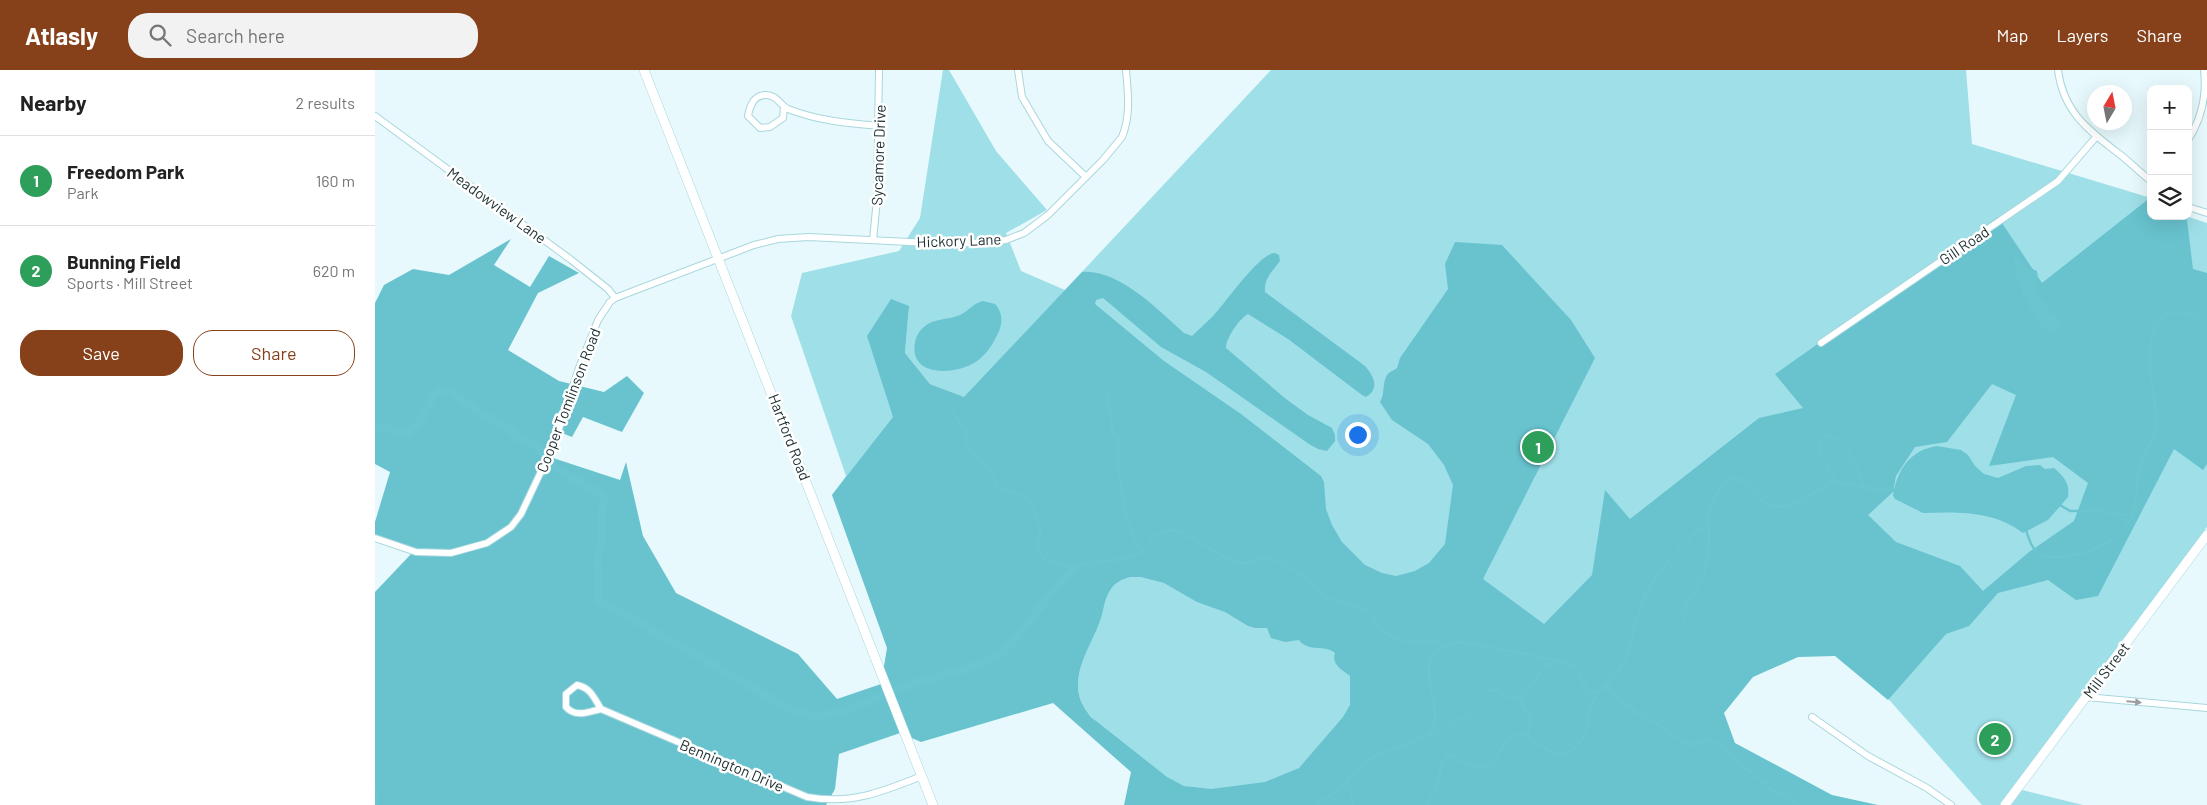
<!DOCTYPE html>
<meta charset="utf-8">
<style>
body{margin:0;font-family:Barlow,sans-serif;background:#f2f2f2;color:#222}
.controls{position:absolute;right:15px;top:15px;display:grid;overflow:hidden;border-radius:10px;box-shadow:0 5px 20px #0002}
.controls button{width:45px;height:45px;display:grid;place-items:center;padding:0;border:0;border-bottom:1px solid #e0e0e0;background:#fff;color:#222;font:25px sans-serif}
.compass{position:absolute;left:1712px;top:15px;width:45px;height:45px;border-radius:50%;background:#fff;box-shadow:0 5px 20px #0002;rotate:10deg}
.you{position:absolute;left:982px;top:364px;width:18px;height:18px;margin:-12px;border:4px solid #fff;border-radius:50%;background:#1a73e8;box-shadow:0 0 0 8px #1a73e833}
.badge{display:grid;place-items:center;width:32px;height:32px;border-radius:50%;background:#86401a;color:#fff;font-size:16px;font-weight:700}
.pin{position:absolute;translate:-50% -50%;border:2px solid #fff;box-shadow:0 1px 5px #0006}
.list{margin:0;padding:0;list-style:none}
h2{display:flex;justify-content:space-between;align-items:center;height:65px;margin:0;padding:0 20px;font-size:21px}
h2 small{font-size:16px;font-weight:400;color:#767676}
.list li{display:grid;grid-template-columns:32px 1fr auto;gap:15px;align-items:center;box-sizing:border-box;height:90px;padding:0 20px;border-top:1px solid #e0e0e0}
.list b{display:block;font-size:19px;white-space:nowrap}
.list p{margin:0;font-size:16px;white-space:nowrap;color:#767676}
.list em{font-size:16px;font-style:normal;color:#767676}
.actions{display:flex;gap:10px;padding:15px 20px}
.actions a{flex:1;padding:11px 0;border:1px solid #86401a;border-radius:20px;text-align:center;font-size:18px;color:#86401a}
.actions .main{background:#86401a;color:#fff}
.icon{flex:none;width:28px;height:28px;fill:none;stroke:currentColor;stroke-width:2;stroke-linecap:round;stroke-linejoin:round}
.map{position:relative;flex:none;width:1832px;height:735px;overflow:hidden}
header{display:flex;align-items:center;gap:30px;box-sizing:border-box;height:70px;padding:0 25px;background:#86401a;color:#fff}
header strong{font-size:24px}
nav{display:flex;gap:28px;margin-inline-start:auto;font-size:18px}
.search{width:350px;height:45px;background:#f2f2f2;display:flex;align-items:center;gap:12px;box-sizing:border-box;padding:0 18px;border-radius:20px;color:#767676;font-size:19px}
main{display:flex}
aside{flex:1;background:#fff}
.map>svg:first-child{display:block}
.green{fill:#9fdfe7;fill-rule:evenodd}
.forest{fill:#68c3cf;fill-rule:evenodd}
.water{fill:#6ac5d1}
.lines{fill:none;stroke-linecap:round;stroke-linejoin:round}
.stream{stroke:#6ac5d1;stroke-width:2.5}
.canal{stroke:#6ac5d1;stroke-width:8}
.street-casing{stroke:#a8d7dd;stroke-width:8}
.secondary-casing{stroke:#a8d7dd;stroke-width:10}
.street{stroke:#fff;stroke-width:6}
.secondary{stroke:#fff;stroke-width:9}
.oneway{fill:#98a0a1}
.labels{text-anchor:middle;dominant-baseline:central;stroke-width:5;stroke-linejoin:round;paint-order:stroke}
.street-label{font-size:15px;fill:#1a2d2f;stroke:#fff}
</style>
<header>
<strong>Atlasly</strong>
<div class="search"><svg class="icon" aria-label="search" viewBox="0 0 24 24"><circle cx="10" cy="10" r="6"/><path d="M15 15l6 6"/></svg>Search here</div>
<nav><a>Map</a><a>Layers</a><a>Share</a></nav>
</header>
<main>
<aside>
<h2>Nearby<small>2 results</small></h2>
<ul class="list">
<li><span class="badge" style="background:#2e9e5b">1</span><div><b>Freedom Park</b><p>Park</p></div><em>160 m</em></li>
<li><span class="badge" style="background:#2e9e5b">2</span><div><b>Bunning Field</b><p>Sports · Mill Street</p></div><em>620 m</em></li>
</ul>
<div class="actions"><a class="main">Save</a><a>Share</a></div>
</aside>
<div class="map">
<svg width="1832" height="735" viewBox="0 0 1832 735">
<rect width="100%" height="100%" fill="#e7f9fc"/>
<path class="green" d="M568,0H574L621,81L672,140L631,163L646,201L690,220L896,0H1591L1597,74L1776,128V146H1811L1832,153V457L1682,662L1643,719L1708,735H1607L1442,548L949,669C942,679 934,690 924,698C901,715 837,725 809,716C786,709 766,686 747,672C729,658 704,643 703,618C702,595 714,576 722,556L457,425L471,406L416,246L427,203L524,181L545,148ZM534,236L530,283L555,314L588,327L518,347Z"/>
<path class="forest" d="M1776,127V146H1807L1812,150L1818,199L1832,203V394L1828,400L1799,379L1723,526L1701,530L1673,510L1623,523L1594,556L1571,564L1513,630L1460,586L1423,587L1378,607L1349,643L1360,673L1457,725L1503,735H749L756,702L678,633L546,672L525,663L464,684L460,719L451,735H0V522L37,483L0,469V452L15,402L0,394V233L9,215L38,199L74,205L136,169L119,195L155,217L174,186L204,203L163,223L133,280L184,311L229,322L252,306L269,323L247,362L208,347L197,367L182,361L172,386L245,410L251,392L268,466L301,523L423,584L462,629L506,614L512,578L457,425L518,347L492,266L516,229L534,236L530,283L555,314L589,327L707,202C744,199 783,240 809,263L817,266C824,259 831,253 837,247C850,234 884,183 900,183L904,185L905,191C897,202 889,208 890,222L990,296C999,306 1005,319 991,327L987,325L913,269L873,244C864,249 851,268 851,278L911,329L933,345L957,358L960,365V371L952,381L943,379L934,374L831,302L786,277L728,228L721,230L720,234L789,291L866,344L946,406L949,412L951,439L957,455L967,472L990,495L1007,503L1021,506L1040,501L1054,493L1070,474L1078,415L1069,395L1053,374L1017,350L1005,332C1010,324 1007,313 1012,305C1014,302 1018,301 1022,298L1025,288L1073,219L1070,194L1080,172L1127,175L1196,250L1220,288L1108,509L1169,554L1217,505L1230,420L1255,449L1384,348L1428,338L1400,304L1623,147L1667,213ZM1617,314L1641,325L1614,396L1678,387L1713,413L1699,451L1654,482L1608,521L1585,496L1521,472L1493,445L1518,422L1521,406L1540,377L1572,372ZM755,507H766L789,513L822,532L850,542L873,556L880,558H892L896,568L910,572L924,570C934,583 950,574 960,583C956,594 967,600 975,606V635L968,647L924,698L890,712L836,719L809,716L792,707L716,647C709,638 703,629 703,616C703,592 717,573 725,551C729,540 729,528 736,519C740,512 748,509 755,507Z"/>
<g class="water">
<path d="M1640,186L1649,195L1662,201L1663,210L1659,215C1661,226 1670,231 1674,242C1681,245 1686,247 1685,256L1678,261H1672C1659,250 1634,201 1640,186Z"/>
<path d="M608,231L620,234C630,245 627,258 620,269C615,279 607,289 597,294C577,305 534,306 540,273C541,266 544,261 549,257C559,248 574,250 585,245C594,241 598,233 608,231Z"/>
<path d="M1562,376L1586,380L1593,385L1600,396L1609,404L1623,408L1651,396L1665,395L1670,399L1679,398C1689,407 1695,413 1693,427L1673,450L1648,463C1618,440 1582,442 1548,443L1520,429L1518,426C1522,400 1535,380 1562,376Z"/>
</g>
<g class="lines">
<g class="stream">
<polyline points="734,323 732,333 736,345 737,360 743,369 743,394 751,448 765,482"/>
<path d="M574,337L591,362C588,381 606,387 616,402C619,406 621,412 623,417L649,427L656,434L666,457L662,478L671,491L700,499C719,487 741,494 759,486C773,480 779,459 796,460C812,462 841,484 857,491C871,497 874,490 886,488C905,486 941,515 952,529C963,529 981,535 992,542C999,546 1001,554 1006,559C1010,564 1024,570 1030,571C1046,575 1055,567 1072,575"/>
<path d="M1460,411L1445,382L1444,370L1450,365C1474,369 1482,399 1490,418"/>
<polyline points="1685,435 1695,441 1725,441 1757,446"/>
<path d="M1651,460C1657,480 1661,488 1684,487C1713,486 1752,469 1759,439C1762,425 1761,411 1765,397C1770,382 1781,368 1781,351C1781,322 1766,282 1782,254C1794,232 1815,245 1832,251"/>
<path d="M1309,550L1307,545C1310,528 1321,523 1326,511C1331,500 1338,462 1332,452"/>
<polyline points="1231,616 1240,627 1257,638 1264,645 1278,651 1311,674 1319,674 1332,668 1343,675 1348,677 1365,696 1378,703 1399,722 1413,727 1424,735"/>
<polyline points="1146,627 1147,634 1156,648 1153,667"/>
<path d="M1054,666C1077,634 1022,580 1087,572L1192,592C1210,600 1205,626 1224,622"/>
<polyline points="973,712 978,735"/>
<polyline points="0,715 2,723 1,735"/>
<path d="M941,735L964,720L978,703L998,687L1060,663L1092,645L1113,621L1120,620L1133,627H1146C1149,623 1152,621 1155,618C1164,606 1168,593 1185,591"/>
<path d="M1051,735L1061,718L1067,694L1072,686H1077L1093,695L1110,697C1127,688 1128,663 1147,665C1164,667 1178,696 1197,680C1218,664 1209,642 1221,626C1229,614 1241,609 1248,594C1259,569 1263,534 1277,513C1288,495 1304,478 1319,464C1323,460 1330,456 1332,451C1334,447 1333,443 1335,440C1338,428 1346,416 1355,408C1377,406 1382,439 1404,437C1423,436 1442,421 1457,411L1499,419L1520,420"/>
</g>
<path class="canal" d="M0,356L26,362H35L46,351L59,325L66,320L76,322L107,344L134,358L144,369L161,375L182,399L229,426L227,439L226,474L222,490L224,499L223,531L258,549L415,639C423,642 431,646 441,646C467,645 506,626 531,616C558,606 611,598 631,579C657,555 672,520 700,499"/>
<defs>
<g id="street">
<polyline points="643,0 647,27 673,71 711,107"/>
<path d="M1683,0C1688,41 1712,59 1743,83C1754,91 1764,102 1776,111"/>
<path d="M409,37L408,48L395,57L385,58L373,46C375,35 379,25 391,25C402,25 405,35 413,39C444,51 472,53 505,56"/>
<polyline points="0,46 195,189 233,219 240,228"/>
<path d="M1813,70C1827,48 1832,26 1829,0"/>
<polyline points="1813,137 1832,143"/>
<polyline points="498,170 502,129 504,0"/>
<polyline points="1446,273 1683,111 1721,67"/>
<path d="M0,468L41,482L76,483L112,473L136,457L146,444L179,374L204,298L223,250L235,232L240,228L379,175L403,169L433,167L555,173H600L631,170L649,163L673,145L728,90L747,67C756,45 753,23 751,0"/>
<polyline points="1711,627 1832,638"/>
<path d="M226,639C219,628 216,618 202,615L191,624V637C201,648 213,642 226,639L432,727C475,735 507,722 547,706"/>
<polyline points="1437,647 1493,686 1552,718 1576,735"/>
</g>
<g id="secondary">
<polyline points="269,0 558,735"/>
<polyline points="1630,735 1832,465"/>
</g>
</defs>
<use href="#street" class="street-casing"/>
<use href="#secondary" class="secondary-casing"/>
<use href="#street" class="street"/>
<use href="#secondary" class="secondary"/>
</g>
<defs><path id="oneway-solid" d="M-6-.8H1V-3.2L6.5 0L1 3.2V.8H-6Z" transform="scale(1.25)"/></defs>
<use class="oneway" href="#oneway-solid" transform="translate(1759 632) rotate(5)"/>
<g class="labels">
<g class="street-label">
<text transform="translate(503 85) rotate(-88)">Sycamore Drive</text>
<text transform="translate(122 135) rotate(36)">Meadowview Lane</text>
<text transform="translate(584 170) rotate(-2)">Hickory Lane</text>
<text transform="translate(1589 175) rotate(-34)">Gill Road</text>
<text transform="translate(193 330) rotate(-69)">Cooper Tomlinson Road</text>
<text transform="translate(415 367) rotate(69)">Hartford Road</text>
<text transform="translate(1731 600) rotate(-53)">Mill Street</text>
<text transform="translate(357 695) rotate(23)">Bennington Drive</text>
</g>
</g>
</svg>
<div class="controls">
<button>+</button>
<button>−</button>
<button><svg class="icon" aria-label="layers" viewBox="0 0 24 24"><path d="M12 4l9 5-9 5-9-5zM3 14l9 5 9-5"/></svg></button>
</div>
<svg class="compass" viewBox="-18 -18 36 36"><path d="M0-13l5 13h-10z" fill="#e53935"/><path d="M0 13l5-13h-10z" fill="#767676"/></svg>
<div class="you"></div>
<div class="pin badge" style="left:1163px;top:377px;background:#2e9e5b">1</div>
<div class="pin badge" style="left:1620px;top:669px;background:#2e9e5b">2</div>
</div>
</main>
